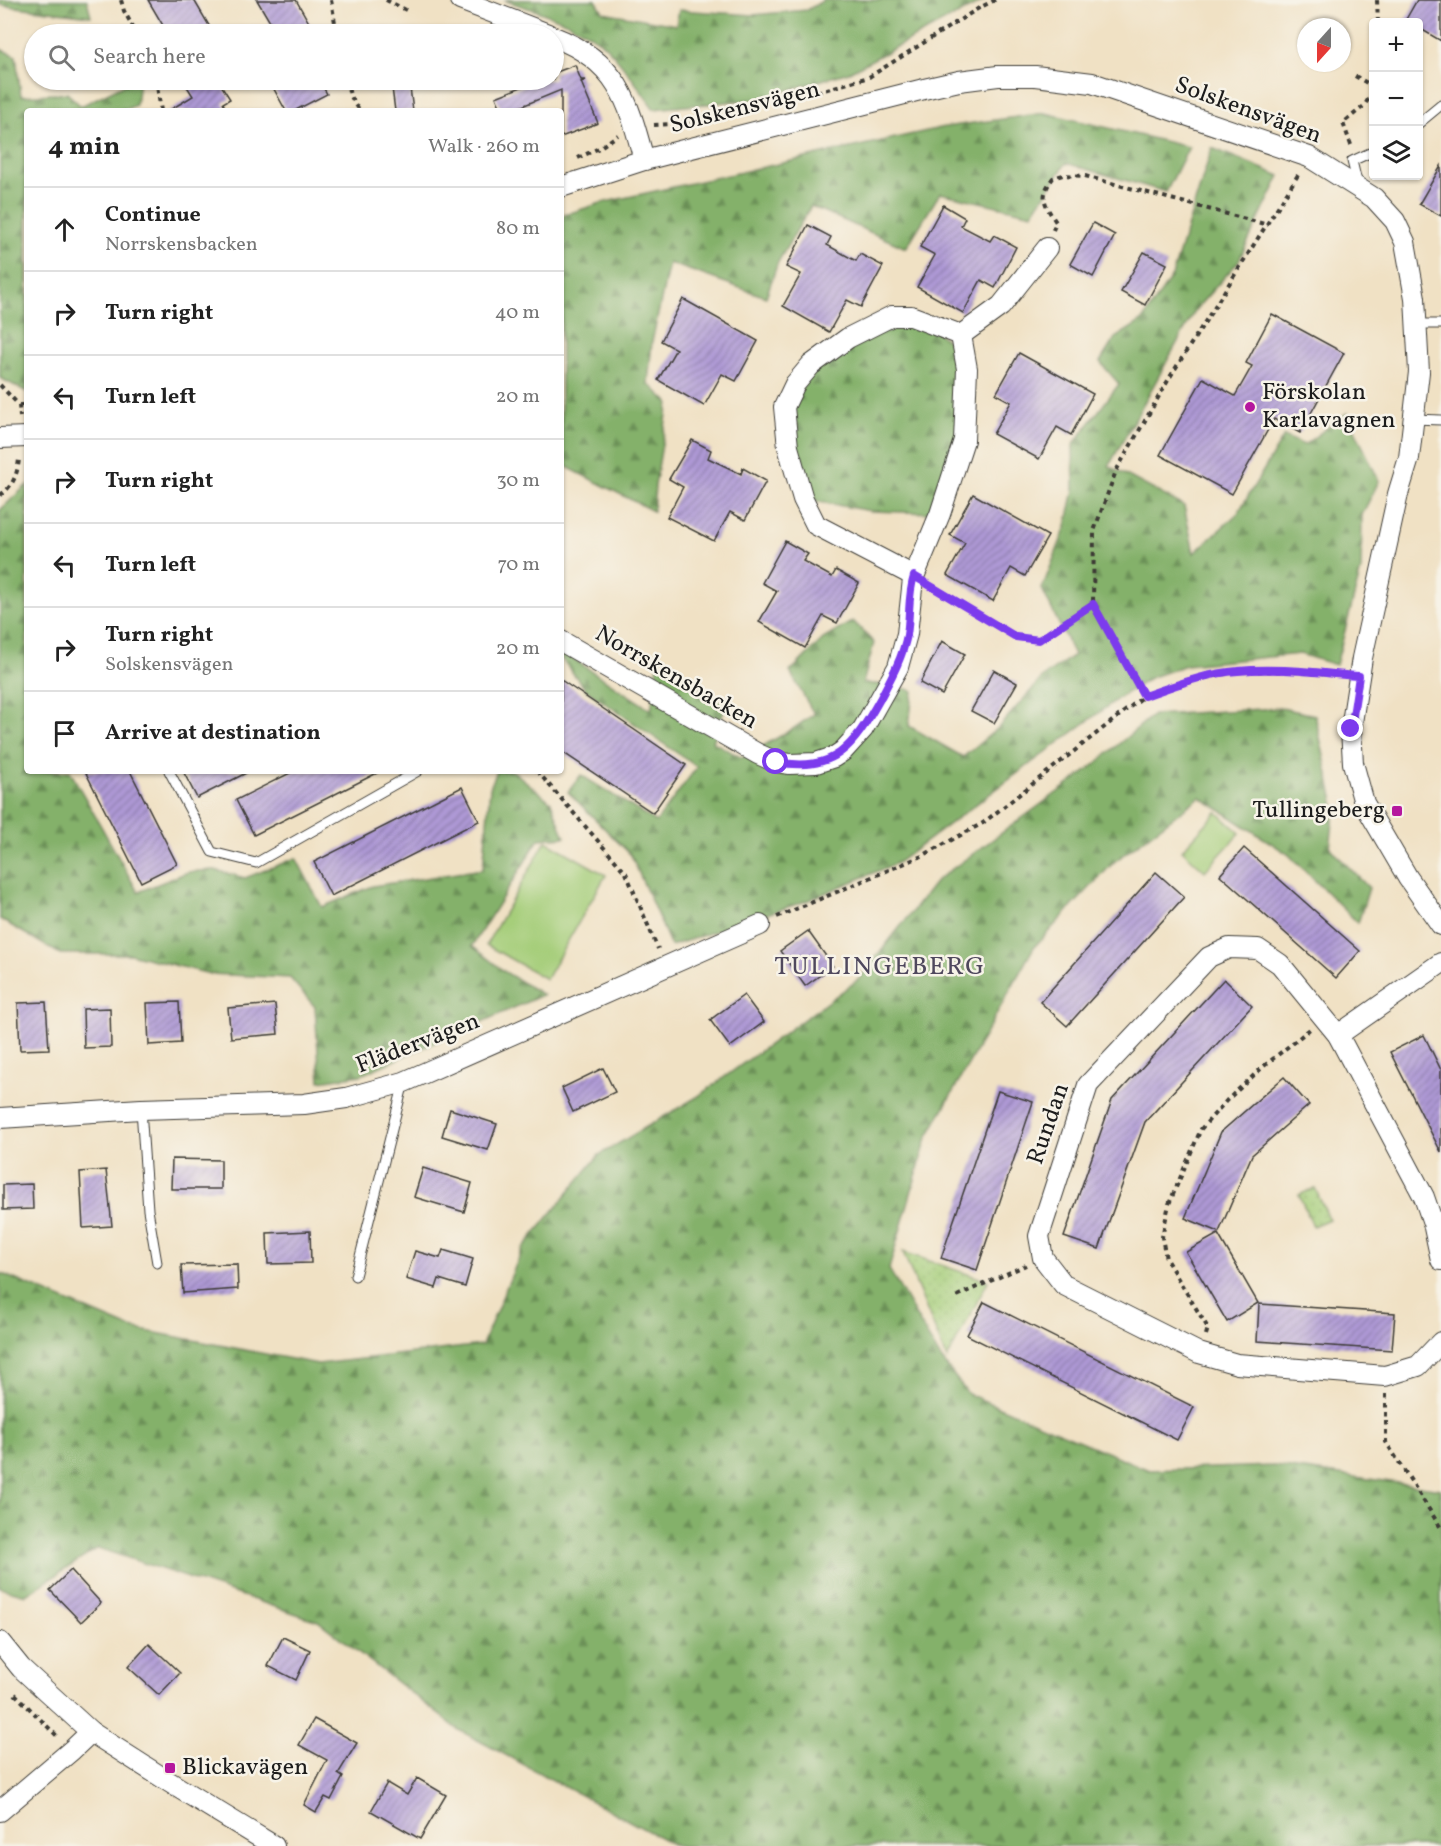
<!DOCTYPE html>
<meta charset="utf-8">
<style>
body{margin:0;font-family:Vollkorn,serif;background:#f2f2f2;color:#222}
.controls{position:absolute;right:18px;top:18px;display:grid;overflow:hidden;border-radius:6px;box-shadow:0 2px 4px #0004}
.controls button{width:54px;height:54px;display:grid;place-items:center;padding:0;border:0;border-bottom:2px solid #e0e0e0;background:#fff;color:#222;font:30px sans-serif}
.compass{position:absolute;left:1297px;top:18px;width:54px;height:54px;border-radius:50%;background:#fff;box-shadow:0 2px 4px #0004;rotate:201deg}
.stop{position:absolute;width:18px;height:18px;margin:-14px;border:4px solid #7c3aed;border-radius:50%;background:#fff}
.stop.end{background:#7c3aed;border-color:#fff;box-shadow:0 2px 6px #0008}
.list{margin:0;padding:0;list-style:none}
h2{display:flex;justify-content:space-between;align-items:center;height:78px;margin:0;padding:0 24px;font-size:26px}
h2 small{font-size:20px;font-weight:400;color:#767676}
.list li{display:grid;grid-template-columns:39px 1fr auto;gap:18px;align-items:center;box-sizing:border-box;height:84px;padding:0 24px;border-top:2px solid #e0e0e0}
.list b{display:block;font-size:22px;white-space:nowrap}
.list p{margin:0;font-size:20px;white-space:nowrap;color:#767676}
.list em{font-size:20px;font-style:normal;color:#767676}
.icon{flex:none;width:33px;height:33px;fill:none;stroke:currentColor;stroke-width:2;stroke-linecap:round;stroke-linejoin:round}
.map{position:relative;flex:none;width:1441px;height:1846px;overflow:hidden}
.search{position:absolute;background:#fff;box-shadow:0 2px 4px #0004;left:24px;top:24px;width:540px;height:66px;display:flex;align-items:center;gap:15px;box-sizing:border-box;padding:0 21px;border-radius:33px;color:#767676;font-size:22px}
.panel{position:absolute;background:#fff;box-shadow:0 2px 4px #0004;left:24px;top:108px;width:540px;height:666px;border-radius:6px}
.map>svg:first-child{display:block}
.green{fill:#a6ce7a;stroke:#61754b;stroke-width:1.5}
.forest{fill:url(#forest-firs);stroke:#506643;stroke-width:1.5}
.park{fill:url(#park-dots);stroke:#61754b;stroke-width:1.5}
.building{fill:url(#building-hatch)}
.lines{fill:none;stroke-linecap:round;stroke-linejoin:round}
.lane-casing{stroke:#3c3a35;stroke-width:11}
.street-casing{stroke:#3c3a35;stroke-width:22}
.path{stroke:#3c3a35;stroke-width:4;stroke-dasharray:4.5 4.5;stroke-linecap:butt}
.lane{stroke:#fff;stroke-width:9}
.street{stroke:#fff;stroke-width:20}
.route{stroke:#7c3aed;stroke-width:8}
.poi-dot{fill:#b5179e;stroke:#f7f3e8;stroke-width:2}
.labels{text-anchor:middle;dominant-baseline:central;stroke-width:5;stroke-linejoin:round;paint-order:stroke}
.street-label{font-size:24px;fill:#1c1c1c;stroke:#f7f3e8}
.poi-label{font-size:24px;fill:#1c1c1c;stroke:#f7f3e8;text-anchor:start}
.neighbourhood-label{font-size:26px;letter-spacing:1.5px;fill:#4f485d;stroke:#f7f3e8}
</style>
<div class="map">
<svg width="1441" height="1846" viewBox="0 0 1441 1846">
<defs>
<pattern id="forest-firs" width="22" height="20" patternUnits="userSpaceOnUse" patternTransform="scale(1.5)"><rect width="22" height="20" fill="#84b16a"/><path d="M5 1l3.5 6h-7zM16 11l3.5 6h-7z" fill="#6b8f56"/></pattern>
<pattern id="park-dots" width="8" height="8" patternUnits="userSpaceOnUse" patternTransform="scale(1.5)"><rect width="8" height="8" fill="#a6ce7a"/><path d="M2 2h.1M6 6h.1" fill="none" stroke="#8eb069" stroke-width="1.8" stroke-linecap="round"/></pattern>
<pattern id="building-hatch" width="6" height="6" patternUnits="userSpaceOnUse" patternTransform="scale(1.5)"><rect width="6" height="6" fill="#ae99d5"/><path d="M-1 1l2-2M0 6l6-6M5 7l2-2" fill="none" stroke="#8d7cac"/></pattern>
</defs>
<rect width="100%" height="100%" fill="#f7f3e8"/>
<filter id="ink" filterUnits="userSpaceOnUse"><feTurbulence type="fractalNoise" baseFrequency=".0167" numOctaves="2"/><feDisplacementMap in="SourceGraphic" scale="12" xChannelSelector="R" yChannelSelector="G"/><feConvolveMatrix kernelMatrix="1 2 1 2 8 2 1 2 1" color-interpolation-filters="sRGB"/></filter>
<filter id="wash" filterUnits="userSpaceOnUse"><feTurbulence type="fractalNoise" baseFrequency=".008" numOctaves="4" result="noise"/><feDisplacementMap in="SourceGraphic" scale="24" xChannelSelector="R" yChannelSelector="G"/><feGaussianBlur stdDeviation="1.35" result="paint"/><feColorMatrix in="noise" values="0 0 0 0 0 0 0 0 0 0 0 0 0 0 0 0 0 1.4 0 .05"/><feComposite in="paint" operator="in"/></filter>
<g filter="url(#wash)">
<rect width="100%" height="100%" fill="#f0e1c4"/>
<g class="green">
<polygon points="1217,812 1240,833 1205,871 1182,850"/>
<polygon points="546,841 606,875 546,979 486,945"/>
</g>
<g class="forest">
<polygon points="0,0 87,0 91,16 0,5"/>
<path d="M504,0H596L603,12L676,25L679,10L753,15L807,10L824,0H985L849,72L758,99L654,109C639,89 618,55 598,40C569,20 537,11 504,0Z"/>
<polygon points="0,49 16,56 21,96 67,93 81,106 133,80 139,80 136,105 122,111 27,111 27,392 0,378"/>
<polygon points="1045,113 1189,147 1166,192 1066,163 1032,214 940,193 906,248 811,206 778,262 766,297 669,263 652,342 648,383 669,403 655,486 653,511 561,464 561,216 601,203 945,127"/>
<polygon points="1212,148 1280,176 1238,262 1196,309 1109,466 1184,506 1194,553 1238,513 1284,436 1304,445 1347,413 1379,481 1362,515 1361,570 1336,665 1300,654 1186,665 1152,677 1120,697 897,863 806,901 671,946 631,855 568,792 581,775 656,822 697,767 586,690 561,658 561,651 651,710 658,663 726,705 713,742 742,758 791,730 814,714 790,672 823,639 853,621 874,643 863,683 898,686 913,691 909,726 963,757 998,728 1043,677 1074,655 1042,589 1066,527 1074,490 1073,445 1119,384 1100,362 1115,338 1142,321 1172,276"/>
<polygon points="907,322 936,331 955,348 959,367 958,445 935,513 871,511 814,501 795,450 791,418 796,395 814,371 856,342 891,324"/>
<polygon points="27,485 27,771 70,771 138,892 188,872 215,870 245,878 296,858 322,907 373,886 483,869 490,788 497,771 513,771 551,802 565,837 539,839 472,946 505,972 543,995 361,1075 320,1081 315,1007 290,978 210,974 130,954 60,954 0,919 0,510"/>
<polygon points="1281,708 1315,715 1335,806 1330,848 1369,888 1358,923 1288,854 1200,797 1114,862 1034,947 927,1138 889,1269 939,1356 968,1394 1149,1470 1275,1466 1441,1489 1441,1846 676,1846 459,1730 318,1621 98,1548 26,1595 0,1588 0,1273 130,1328 318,1364 482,1345 523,1248 599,1155 697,1097 859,979 937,880 1088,770 1153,715"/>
</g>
<g class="park">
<polygon points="1315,1188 1329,1219 1313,1226 1299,1195"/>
<polygon points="903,1252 988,1281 947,1359"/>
</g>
<g id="blocks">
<g class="building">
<polygon points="148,0 194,0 214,34 168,34"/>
<polygon points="257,0 296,0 312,28 302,34 277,34"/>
<polygon points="1417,0 1441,0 1441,41 1419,28 1419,22 1405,21"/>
<polygon points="575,65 581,80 586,80 581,82 598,123 561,137 561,90 510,111 502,111 496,97 539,80 554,80 554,73"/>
<polygon points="183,80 218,80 230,99 223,103 227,111 168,111 193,96"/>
<polygon points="269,80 319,80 327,94 294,111 286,111"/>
<polygon points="391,80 409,80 413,111 395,111"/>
<polygon points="1441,166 1441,216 1419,204"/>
<polygon points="943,205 965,218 961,226 990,241 994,235 1016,247 995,288 981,280 963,313 917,287 935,255 920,247"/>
<polygon points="1093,223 1115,235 1093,277 1070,264"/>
<polygon points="808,225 831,237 827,245 856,261 860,254 883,266 861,307 847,300 829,332 783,306 801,274 786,267"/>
<polygon points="1144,252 1167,264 1145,305 1121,292"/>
<polygon points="683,299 758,341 736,381 722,374 704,406 658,380 676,349 661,341"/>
<polygon points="1272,314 1344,353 1300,433 1274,419 1232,494 1160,455 1203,378 1235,396 1252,366 1246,363"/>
<polygon points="1019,353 1093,394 1071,435 1057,427 1039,459 993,434 1011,402 996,394"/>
<polygon points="692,440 711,450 708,458 741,474 743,468 766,481 745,520 730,512 714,541 667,517 683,487 669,479"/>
<polygon points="973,494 1048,536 1025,576 1011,568 993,601 947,575 965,543 950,535"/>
<polygon points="785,541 808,554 803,561 832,577 836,570 859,583 837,623 823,616 805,648 759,622 777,591 762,583"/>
<polygon points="942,641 965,654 942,695 920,683"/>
<polygon points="994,670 1017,683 994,723 971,711"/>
<polygon points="561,680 686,765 653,813 561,751"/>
<polygon points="85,771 130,771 177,864 141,882"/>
<polygon points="183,771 250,771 197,798"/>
<polygon points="294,771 381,771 254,835 236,800"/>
<polygon points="462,787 479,821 331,896 314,862"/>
<polygon points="1244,848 1360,951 1336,978 1220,875"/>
<polygon points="1156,872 1184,897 1067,1026 1040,1002"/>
<polygon points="808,931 833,966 805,986 780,951"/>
<polygon points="1224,979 1252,1006 1145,1122 1099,1249 1064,1237 1112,1100"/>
<polygon points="744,995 764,1022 730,1047 710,1020"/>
<polygon points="46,1002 49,1049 20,1050 18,1003"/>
<polygon points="179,1002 181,1043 149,1045 147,1003"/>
<polygon points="275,1004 278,1034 231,1038 228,1008"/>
<polygon points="110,1008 111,1047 84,1048 83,1009"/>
<polygon points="1424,1035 1441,1070 1441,1152 1390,1052"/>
<polygon points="603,1068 615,1092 573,1112 562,1088"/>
<polygon points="1284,1077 1309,1105 1252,1155 1219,1232 1185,1218 1221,1132"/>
<polygon points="998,1091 1033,1102 977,1270 941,1258"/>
<polygon points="450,1109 497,1124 488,1150 442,1136"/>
<polygon points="172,1159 221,1160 221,1189 171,1189"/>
<polygon points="423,1168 472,1183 464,1212 414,1197"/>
<polygon points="106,1170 112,1226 83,1228 80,1172"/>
<polygon points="32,1184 33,1209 3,1210 3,1185"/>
<polygon points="310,1231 311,1263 268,1264 267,1233"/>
<polygon points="1218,1234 1258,1303 1227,1322 1186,1252"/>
<polygon points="443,1250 473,1259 465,1287 439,1279 436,1288 406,1279 415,1251 440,1258"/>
<polygon points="237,1264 238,1289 183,1293 181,1265"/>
<polygon points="984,1302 1194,1407 1177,1440 967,1335"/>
<polygon points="1259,1304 1395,1313 1392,1350 1257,1341"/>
<polygon points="71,1570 101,1603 81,1622 50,1590"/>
<polygon points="283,1637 310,1650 296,1680 268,1666"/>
<polygon points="149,1644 180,1673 159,1695 128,1667"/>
<polygon points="314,1719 357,1743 338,1774 343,1777 331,1800 325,1797 316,1812 304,1805 327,1760 299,1745"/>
<polygon points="417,1778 446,1795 420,1839 371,1811 387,1783 407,1795"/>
</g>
</g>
</g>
<g filter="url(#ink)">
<use href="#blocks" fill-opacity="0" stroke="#3c3a35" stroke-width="1.5"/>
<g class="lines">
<defs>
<g id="lane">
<polyline points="1418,124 1441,105"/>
<polyline points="1358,186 1352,161 1374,151"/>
<polyline points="1415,324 1441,324"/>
<polyline points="1413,419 1441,420"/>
<polyline points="169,771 212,852 256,863 418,771"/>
<polyline points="141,1109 148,1210 157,1263"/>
<polyline points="355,1276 404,1082"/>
</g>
<g id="street">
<polyline points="460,0 548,34"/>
<path d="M554,37C617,61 628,99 644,160"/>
<polyline points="561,187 644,160 924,89 959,81 998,76 1035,76 1092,83 1309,157 1374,198 1395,221 1405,242 1415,298 1419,372 1409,458 1398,494 1362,658 1351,729 1353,763 1364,803 1408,878 1441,925"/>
<polyline points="0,438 27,437"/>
<polyline points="914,576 816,525 803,499 788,447 784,407 795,384 811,365 848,338 892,316 911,316 961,335"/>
<polyline points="561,641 758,754 776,762 790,764 816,763 834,757 843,751 863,729 898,667 907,634 913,579 940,514 964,440 967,369 961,335 1001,306 1047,248"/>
<polyline points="1338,1035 1441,963"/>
<polyline points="0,1118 141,1109 304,1104 346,1098 404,1082 760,925"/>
<polyline points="1441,1260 1433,1223 1424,1197 1338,1035 1280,964 1258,949 1229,948 1209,957 1088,1085 1039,1236 1043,1258 1064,1285 1199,1353 1237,1364 1385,1376 1418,1366 1441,1342"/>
<polyline points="0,1642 21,1668 91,1732 174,1785 274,1846"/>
<polyline points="0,1811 72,1750 91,1732"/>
</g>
</defs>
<use href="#lane" class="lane-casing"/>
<use href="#street" class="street-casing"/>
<g class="path">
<polyline points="121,0 124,11 137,34"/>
<polyline points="331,0 337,34"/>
<polyline points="386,0 406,10"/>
<polyline points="1377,0 1378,22"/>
<polyline points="1355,76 1374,87"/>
<polyline points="156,80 161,111"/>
<polyline points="346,80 350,95 360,111"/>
<polyline points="817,92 869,77 979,8 995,0"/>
<polyline points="654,125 703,122"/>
<polyline points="1351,145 1343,123 1364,106 1374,90"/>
<polyline points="578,158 599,148 618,135"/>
<path d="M1053,230L1056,222C1044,204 1039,196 1053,178L1063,175L1085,176L1268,225"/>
<polyline points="0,385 19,405 27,405"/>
<polyline points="19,405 20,417"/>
<path d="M0,495C13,487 18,473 19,458"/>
<polyline points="933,587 1016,637 1039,640 1093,604"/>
<polyline points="1144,696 1093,604 1094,531 1116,471 1170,377 1298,175"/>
<polyline points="537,771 626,873 658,949"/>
<polyline points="777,917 922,856 983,823 1144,696 1200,678 1237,671 1292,671 1340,675"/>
<polyline points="957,1296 1026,1265"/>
<polyline points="1206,1335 1208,1328 1166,1259 1162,1237 1169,1204 1201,1129 1227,1100 1264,1066 1310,1029"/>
<polyline points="1386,1394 1386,1442 1441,1528"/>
<polyline points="15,1694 59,1738"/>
</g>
<use href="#lane" class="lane"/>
<use href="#street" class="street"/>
</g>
</g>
<g class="lines" filter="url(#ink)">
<path class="route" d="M776,762C835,773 853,747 880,699C891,678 902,659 907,635C910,616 908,594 914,576L1016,637L1039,640L1093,604L1144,696C1174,686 1206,673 1238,671C1278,667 1319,673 1359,676L1351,729"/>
</g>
<g class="poi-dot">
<circle cx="1250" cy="407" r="6"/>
<rect x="1391" y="805" width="12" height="12" rx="3"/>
<rect x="164" y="1762" width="12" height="12" rx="3"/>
</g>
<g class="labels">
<g class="street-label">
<text transform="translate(745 108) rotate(-14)">Solskensvägen</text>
<text transform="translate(1248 111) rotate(20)">Solskensvägen</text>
<text transform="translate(676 678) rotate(30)">Norrskensbacken</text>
<text transform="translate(418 1044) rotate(-21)">Flädervägen</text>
<text transform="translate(1049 1124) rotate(-71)">Rundan</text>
</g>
<g class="poi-label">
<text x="1262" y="393">Förskolan<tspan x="1262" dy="28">Karlavagnen</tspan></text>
<text x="1385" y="811" text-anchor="end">Tullingeberg</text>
<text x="182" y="1768">Blickavägen</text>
</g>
<g class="neighbourhood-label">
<text x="880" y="967">TULLINGEBERG</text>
</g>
</g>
</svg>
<div class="controls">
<button>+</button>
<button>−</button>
<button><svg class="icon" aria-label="layers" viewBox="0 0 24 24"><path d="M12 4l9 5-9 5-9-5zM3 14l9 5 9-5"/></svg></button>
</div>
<svg class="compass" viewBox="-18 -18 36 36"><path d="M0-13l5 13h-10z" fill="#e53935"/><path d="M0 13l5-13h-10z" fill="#767676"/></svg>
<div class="stop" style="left:776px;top:762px"></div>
<div class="stop end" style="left:1351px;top:729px"></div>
<div class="search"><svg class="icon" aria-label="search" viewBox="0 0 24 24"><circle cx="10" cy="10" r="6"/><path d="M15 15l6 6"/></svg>Search here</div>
<section class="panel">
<h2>4 min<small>Walk · 260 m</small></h2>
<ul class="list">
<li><svg class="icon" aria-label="ahead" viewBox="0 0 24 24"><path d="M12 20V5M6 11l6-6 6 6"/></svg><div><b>Continue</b><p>Norrskensbacken</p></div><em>80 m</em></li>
<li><svg class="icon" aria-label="right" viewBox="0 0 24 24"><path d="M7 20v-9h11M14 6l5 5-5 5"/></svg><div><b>Turn right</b></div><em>40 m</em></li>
<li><svg class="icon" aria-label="left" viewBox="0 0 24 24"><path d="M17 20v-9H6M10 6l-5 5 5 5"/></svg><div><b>Turn left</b></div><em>20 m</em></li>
<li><svg class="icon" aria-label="right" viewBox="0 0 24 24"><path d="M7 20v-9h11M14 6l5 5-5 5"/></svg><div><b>Turn right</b></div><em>30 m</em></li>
<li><svg class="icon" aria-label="left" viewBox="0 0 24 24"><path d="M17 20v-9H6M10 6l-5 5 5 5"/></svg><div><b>Turn left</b></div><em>70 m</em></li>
<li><svg class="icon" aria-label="right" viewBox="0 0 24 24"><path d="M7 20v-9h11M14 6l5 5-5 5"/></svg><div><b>Turn right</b><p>Solskensvägen</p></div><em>20 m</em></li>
<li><svg class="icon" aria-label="arrive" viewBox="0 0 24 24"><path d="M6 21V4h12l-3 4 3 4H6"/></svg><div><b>Arrive at destination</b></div></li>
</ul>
</section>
</div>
